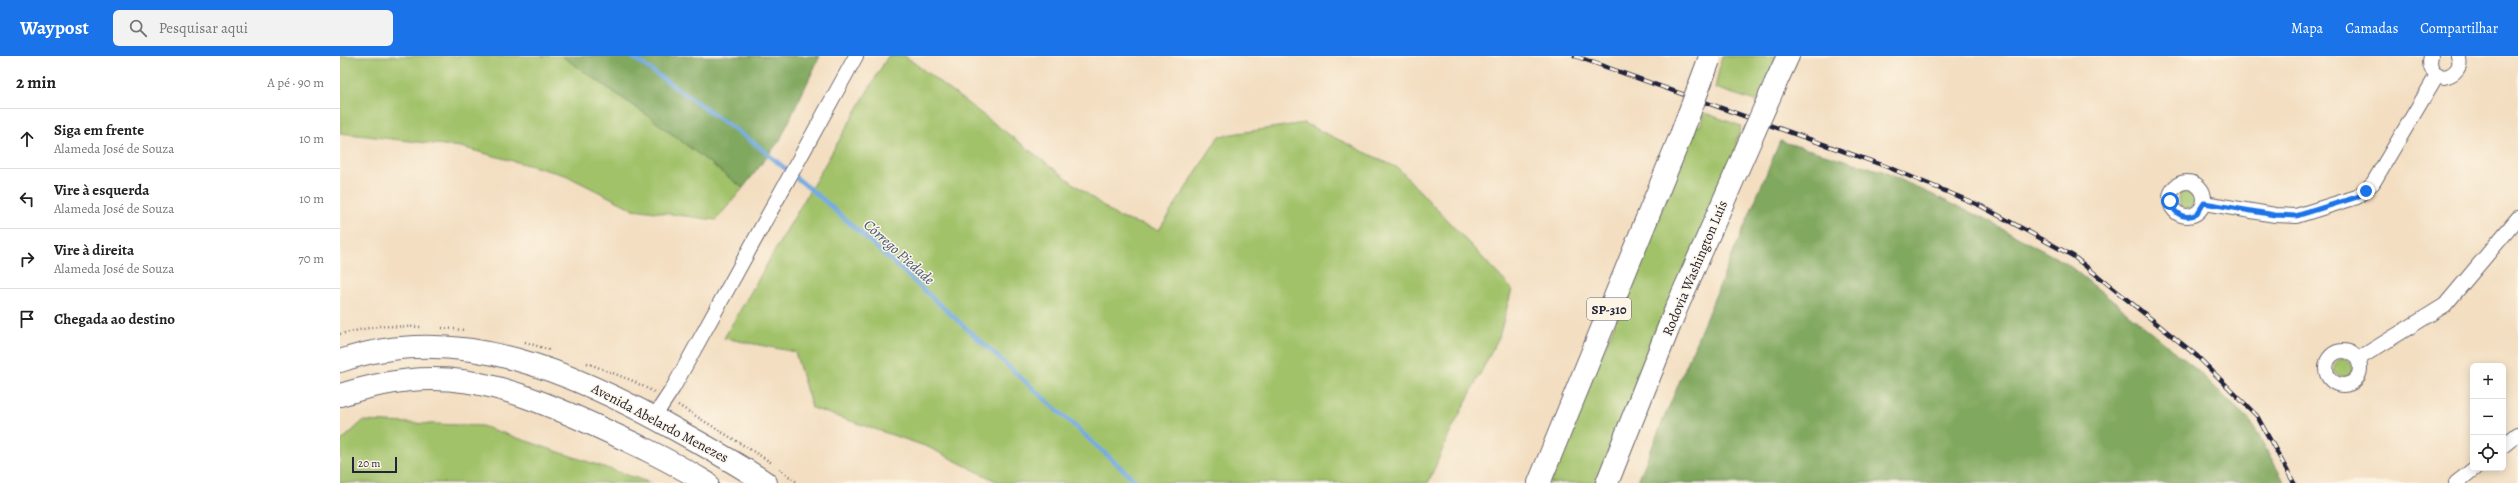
<!DOCTYPE html>
<html lang="pt">
<meta charset="utf-8">
<style>
body{margin:0;font-family:Alegreya,serif;background:#f2f2f2;color:#222}
.controls{position:absolute;right:12px;bottom:12px;display:grid;overflow:hidden;border-radius:6px;box-shadow:0 2px 10px #0003}
.controls button{width:36px;height:36px;display:grid;place-items:center;padding:0;border:0;border-bottom:1px solid #e0e0e0;background:#fff;color:#222;font:20px sans-serif}
.scale{position:absolute;left:12px;bottom:10px;width:45px;box-sizing:border-box;padding-left:4px;border:2px solid #22223b;border-top:0;font-size:11px;line-height:14px;white-space:nowrap;color:#22223b;-webkit-text-stroke:3px #fcf5e5;paint-order:stroke}
.stop{position:absolute;width:12px;height:12px;margin:-9px;border:3px solid #1a73e8;border-radius:50%;background:#fff}
.stop.end{background:#1a73e8;border-color:#fff;box-shadow:0 1px 4px #0008}
.list{margin:0;padding:0;list-style:none}
h2{display:flex;justify-content:space-between;align-items:center;height:52px;margin:0;padding:0 16px;font-size:17px}
h2 small{font-size:13px;font-weight:400;color:#767676}
.list li{display:grid;grid-template-columns:26px 1fr auto;gap:12px;align-items:center;box-sizing:border-box;height:60px;padding:0 16px;border-top:1px solid #e0e0e0}
.list b{display:block;font-size:15px;white-space:nowrap}
.list p{margin:0;font-size:13px;white-space:nowrap;color:#767676}
.list em{font-size:13px;font-style:normal;color:#767676}
.icon{flex:none;width:22px;height:22px;fill:none;stroke:currentColor;stroke-width:2;stroke-linecap:round;stroke-linejoin:round}
.map{position:relative;flex:none;width:2178px;height:427px;overflow:hidden}
header{display:flex;align-items:center;gap:24px;box-sizing:border-box;height:56px;padding:0 20px;background:#1a73e8;color:#fff}
header strong{font-size:19px}
nav{display:flex;gap:22px;margin-inline-start:auto;font-size:14px}
.search{width:280px;height:36px;background:#f2f2f2;display:flex;align-items:center;gap:10px;box-sizing:border-box;padding:0 14px;border-radius:6px;color:#767676;font-size:15px}
main{display:flex}
aside{flex:1;background:#fff}
.map>svg:first-child{display:block}
.green{fill:#a2c26b;stroke:#627253}
.forest{fill:#81a85f;stroke:#52654d}
.lines{fill:none;stroke-linecap:round;stroke-linejoin:round}
.stream{stroke:#74abe3;stroke-width:4.5}
.street-casing{stroke:#6b646a;stroke-width:16}
.primary-casing{stroke:#6b646a;stroke-width:24}
.highway-casing{stroke:#6b646a;stroke-width:24}
.path{stroke:#6b646a;stroke-width:2.5;stroke-dasharray:1 3;stroke-linecap:butt}
.street{stroke:#fff;stroke-width:14}
.primary{stroke:#fff;stroke-width:22}
.highway{stroke:#fff;stroke-width:22}
.rail-casing{stroke:#22223b;stroke-width:4.5}
.rail{stroke:#fcf5e5;stroke-width:3;stroke-dasharray:9;stroke-linecap:butt}
.highway-bridge-casing{stroke:#6b646a;stroke-width:24;stroke-linecap:butt}
.highway-bridge{stroke:#fff;stroke-width:22}
.route{stroke:#1a73e8;stroke-width:5}
.labels{text-anchor:middle;dominant-baseline:central;stroke-width:3;stroke-linejoin:round;paint-order:stroke}
.shield{fill:#fcf5e5;stroke:#63616e;stroke-width:1}
.shield-label{font-size:13px;font-weight:bold;fill:#22223b}
.street-label{font-size:14px;fill:#22223b;stroke:#fcf5e5}
.water-label{font-size:15px;font-style:italic;fill:#43597e;stroke:#fcf5e5}
</style>
<header>
<strong>Waypost</strong>
<div class="search"><svg class="icon" aria-label="search" viewBox="0 0 24 24"><circle cx="10" cy="10" r="6"/><path d="M15 15l6 6"/></svg>Pesquisar aqui</div>
<nav><a>Mapa</a><a>Camadas</a><a>Compartilhar</a></nav>
</header>
<main>
<aside>
<h2>2 min<small>A pé · 90 m</small></h2>
<ul class="list">
<li><svg class="icon" aria-label="ahead" viewBox="0 0 24 24"><path d="M12 20V5M6 11l6-6 6 6"/></svg><div><b>Siga em frente</b><p>Alameda José de Souza</p></div><em>10 m</em></li>
<li><svg class="icon" aria-label="left" viewBox="0 0 24 24"><path d="M17 20v-9H6M10 6l-5 5 5 5"/></svg><div><b>Vire à esquerda</b><p>Alameda José de Souza</p></div><em>10 m</em></li>
<li><svg class="icon" aria-label="right" viewBox="0 0 24 24"><path d="M7 20v-9h11M14 6l5 5-5 5"/></svg><div><b>Vire à direita</b><p>Alameda José de Souza</p></div><em>70 m</em></li>
<li><svg class="icon" aria-label="arrive" viewBox="0 0 24 24"><path d="M6 21V4h12l-3 4 3 4H6"/></svg><div><b>Chegada ao destino</b></div></li>
</ul>
</aside>
<div class="map">
<svg width="2178" height="427" viewBox="0 0 2178 427">
<rect width="100%" height="100%" fill="#fcf5e5"/>
<filter id="ink" filterUnits="userSpaceOnUse"><feTurbulence type="fractalNoise" baseFrequency=".025" numOctaves="2"/><feDisplacementMap in="SourceGraphic" scale="8" xChannelSelector="R" yChannelSelector="G"/><feConvolveMatrix kernelMatrix="1 2 1 2 8 2 1 2 1" color-interpolation-filters="sRGB"/></filter>
<filter id="wash" filterUnits="userSpaceOnUse"><feTurbulence type="fractalNoise" baseFrequency=".012" numOctaves="4" result="noise"/><feDisplacementMap in="SourceGraphic" scale="16" xChannelSelector="R" yChannelSelector="G"/><feGaussianBlur stdDeviation="0.9" result="paint"/><feColorMatrix in="noise" values="0 0 0 0 0 0 0 0 0 0 0 0 0 0 0 0 0 1.4 0 .05"/><feComposite in="paint" operator="in"/></filter>
<g filter="url(#wash)">
<rect width="100%" height="100%" fill="#f3dec1"/>
<g class="green">
<polygon points="0,0 222,0 307,59 403,132 376,164 293,153 225,119 121,91 0,77"/>
<polygon points="548,0 565,0 778,161 819,174 879,80 964,67 1058,112 1172,233 1159,281 1109,379 1088,427 660,427 588,391 472,352 455,296 384,282"/>
<polygon points="1382,0 1439,0 1418,46 1375,32"/>
<polygon points="1365,57 1401,70 1396,87 1399,88 1259,427 1209,427 1356,70 1360,70"/>
<circle cx="1847" cy="143" r="9"/>
<circle cx="2003" cy="312" r="9"/>
<polygon points="23,365 142,370 311,427 0,427 0,386"/>
</g>
<g class="forest">
<polygon points="222,0 480,0 440,84 403,132 307,59"/>
<polygon points="1440,85 1542,115 1638,160 1726,207 1853,310 1911,366 1945,427 1297,427"/>
</g>
<g class="lines">
<polyline class="stream" points="291,0 414,87 486,146 798,427"/>
</g>
</g>
<g filter="url(#ink)">
<g class="lines">
<defs>
<g id="street">
<path d="M2091,0C2088,11 2093,18 2104,21C2114,19 2123,11 2118,0"/>
<circle cx="1847" cy="143" r="17"/>
<polyline points="1864,147 1935,159 1956,160 2017,141 2033,127 2097,19"/>
<circle cx="2003" cy="312" r="17"/>
<polyline points="2018,303 2105,249 2178,162"/>
<polyline points="314,361 333,332 516,0"/>
<polyline points="2163,390 2178,378"/>
<polyline points="2116,427 2135,412"/>
</g>
<g id="primary">
<path d="M0,305C118,264 238,318 340,376C369,392 398,408 426,427"/>
<path d="M0,339C99,308 154,325 245,365C287,384 328,403 367,427"/>
</g>
<g id="highway">
<polyline points="1436,26 1448,0"/>
<polyline points="1199,427 1341,79"/>
<polyline points="1267,427 1336,253 1403,101"/>
</g>
</defs>
<use href="#street" class="street-casing"/>
<use href="#primary" class="primary-casing"/>
<use href="#highway" class="highway-casing"/>
<g class="path">
<polyline points="102,272 125,274"/>
<polyline points="0,278 38,270 83,271"/>
<polyline points="185,286 210,294"/>
<polyline points="247,307 293,325 314,336"/>
<polyline points="338,349 432,407"/>
<polyline points="439,413 458,427"/>
</g>
<use href="#street" class="street"/>
<use href="#primary" class="primary"/>
<use href="#highway" class="highway"/>
<defs>
<polyline id="rail" points="1235,0 1545,110 1641,150 1733,200 1857,300 1917,360 1954,427"/>
</defs>
<use href="#rail" class="rail-casing"/>
<use href="#rail" class="rail"/>
<defs>
<g id="highway-bridge">
<polyline points="1341,79 1369,4"/>
<polyline points="1403,101 1436,26"/>
</g>
</defs>
<use href="#highway-bridge" class="highway-bridge-casing"/>
<use href="#highway-bridge" class="highway-bridge"/>
</g>
</g>
<g class="lines" filter="url(#ink)">
<path class="route" d="M1830,145C1834,159 1845,164 1857,158L1864,147L1935,159L1956,160L2017,141L2026,135"/>
</g>
<g class="labels">
<rect class="shield" x="1247" y="242" width="44" height="22" rx="3"/>
<g class="shield-label">
<text x="1269" y="253">SP-310</text>
</g>
<g class="street-label">
<text transform="translate(1355 212) rotate(-67)">Rodovia Washington Luís</text>
<text transform="translate(320 367) rotate(28)">Avenida Abelardo Menezes</text>
</g>
<g class="water-label">
<text transform="translate(559 196) rotate(42)">Córrego Piedade</text>
</g>
</g>
</svg>
<div class="controls">
<button>+</button>
<button>−</button>
<button><svg class="icon" aria-label="locate" viewBox="0 0 24 24"><circle cx="12" cy="12" r="6"/><path d="M12 2v4M12 18v4M2 12h4M18 12h4"/></svg></button>
</div>
<div class="scale">20 m</div>
<div class="stop" style="left:1830px;top:145px"></div>
<div class="stop end" style="left:2026px;top:135px"></div>
</div>
</main>
